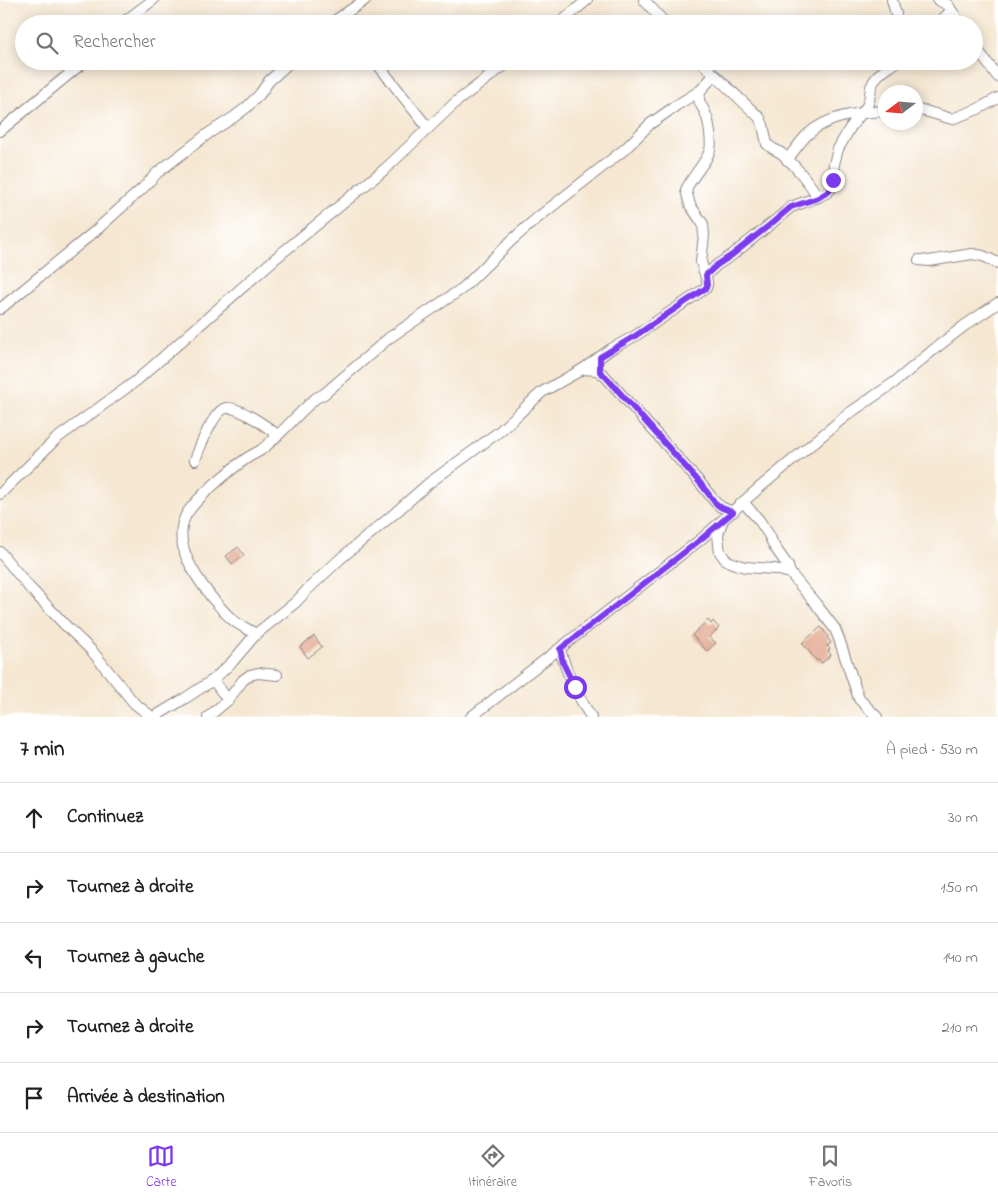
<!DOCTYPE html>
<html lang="fr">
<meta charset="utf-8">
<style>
body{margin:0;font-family:"Indie Flower",sans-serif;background:#f2f2f2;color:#202124}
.compass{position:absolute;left:878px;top:85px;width:45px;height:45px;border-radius:50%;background:#fff;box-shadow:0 2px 12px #0003;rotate:254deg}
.stop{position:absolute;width:15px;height:15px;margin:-11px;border:4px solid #7c3aed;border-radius:50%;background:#fff}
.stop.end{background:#7c3aed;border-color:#fff;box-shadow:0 1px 5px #0008}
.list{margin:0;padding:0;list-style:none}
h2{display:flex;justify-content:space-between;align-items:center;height:65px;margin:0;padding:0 20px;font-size:21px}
h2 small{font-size:16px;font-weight:400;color:#757577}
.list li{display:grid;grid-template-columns:32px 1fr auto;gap:15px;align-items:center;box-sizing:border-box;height:70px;padding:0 20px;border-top:1px solid #e0e0e0}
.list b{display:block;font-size:19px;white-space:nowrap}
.list em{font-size:16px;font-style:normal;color:#757577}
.icon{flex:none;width:28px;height:28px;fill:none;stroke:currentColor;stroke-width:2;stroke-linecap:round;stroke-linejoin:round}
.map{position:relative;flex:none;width:998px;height:717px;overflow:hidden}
.search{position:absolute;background:#fff;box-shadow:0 2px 12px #0003;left:15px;right:15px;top:15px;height:55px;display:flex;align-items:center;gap:12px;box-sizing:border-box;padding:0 18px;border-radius:28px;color:#757577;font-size:19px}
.sheet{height:415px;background:#fff}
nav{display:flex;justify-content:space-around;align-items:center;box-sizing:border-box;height:70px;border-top:1px solid #e0e0e0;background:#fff;font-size:14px;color:#757577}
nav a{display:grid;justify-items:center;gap:2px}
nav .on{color:#7c3aed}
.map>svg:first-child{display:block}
.building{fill:#e6b49e}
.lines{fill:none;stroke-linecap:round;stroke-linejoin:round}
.minor-casing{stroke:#8c8486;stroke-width:12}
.minor{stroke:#fff;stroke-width:10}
.route{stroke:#7c3aed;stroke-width:6}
</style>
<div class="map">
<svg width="998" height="717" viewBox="0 0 998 717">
<rect width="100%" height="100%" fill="#fff"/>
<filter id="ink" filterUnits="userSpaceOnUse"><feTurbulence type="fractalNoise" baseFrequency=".02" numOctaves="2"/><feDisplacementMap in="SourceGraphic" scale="10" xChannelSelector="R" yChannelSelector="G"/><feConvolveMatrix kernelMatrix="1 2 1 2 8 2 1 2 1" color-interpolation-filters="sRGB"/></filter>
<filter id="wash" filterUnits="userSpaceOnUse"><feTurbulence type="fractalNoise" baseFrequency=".0096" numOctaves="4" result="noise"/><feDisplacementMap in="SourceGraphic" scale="20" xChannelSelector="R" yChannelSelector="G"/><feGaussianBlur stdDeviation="1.12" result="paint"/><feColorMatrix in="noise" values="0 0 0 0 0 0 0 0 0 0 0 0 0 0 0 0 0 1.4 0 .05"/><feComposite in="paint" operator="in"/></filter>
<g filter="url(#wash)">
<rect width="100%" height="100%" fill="#f5e7d1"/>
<g id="blocks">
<g class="building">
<polygon points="238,547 244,555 232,564 226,556"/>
<polygon points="708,620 711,624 713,621 719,628 709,637 716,643 707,651 692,635"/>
<polygon points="821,627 828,636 827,637 831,643 827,646 830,649 828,651 831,655 822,663 819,660 817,661 802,643"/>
<polygon points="314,636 322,647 308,658 300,647"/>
</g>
</g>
</g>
<g filter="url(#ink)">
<use href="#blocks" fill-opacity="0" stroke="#8c8486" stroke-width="1"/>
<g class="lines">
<defs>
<g id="minor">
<polyline points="644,0 666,24"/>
<polyline points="892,0 896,14 896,24"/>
<polyline points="938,0 948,5 953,13"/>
<polyline points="121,24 153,0"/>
<polyline points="330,24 365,0"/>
<polyline points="559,24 587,0"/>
<polyline points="937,24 948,14 951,12 955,15 960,24"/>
<polyline points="974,45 998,77"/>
<polyline points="375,61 428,128"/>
<path d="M700,61L760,118L763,125L767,144C771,148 776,150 781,153C794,164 809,182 818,197"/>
<polyline points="916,110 925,111 952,119 978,109 998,98"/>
<polyline points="0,131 85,61"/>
<path d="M787,160C794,151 800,142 807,135C828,115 859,113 886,111"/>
<polyline points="919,260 929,261 972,254 983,256 998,263"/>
<polyline points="706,275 717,265 732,255 772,223 791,207 818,197 828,192 831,188 833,180 834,164 838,149 850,128 867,106 869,101 871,87 874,81 878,75 898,61"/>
<polyline points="0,309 94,232 143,188 157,173 209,133 234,117 247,107 260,94 269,81 291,61"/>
<path d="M583,369L611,349L635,336L706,288L707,285V281L701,262L704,235L703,224L690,205L686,190C691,177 707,162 710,150C712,143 709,121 706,115C702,103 696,104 701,90"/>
<path d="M195,460C199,449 214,410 226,408C238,406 268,427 277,435"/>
<polyline points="0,494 56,439 136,381 277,257 385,169 456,102 510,61"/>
<polyline points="743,502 759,520 769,535 774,546 788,566 790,573"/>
<polyline points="722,522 718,534 719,545 720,552 725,559 732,563 745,567 775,569 790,573 816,604 835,629 839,639 859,699 877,717"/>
<polyline points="0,552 29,587 66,626 92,651 134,703 152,717"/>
<path d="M256,634C248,629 240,626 233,620C225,614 219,605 212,598C196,577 171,543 186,515C196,498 231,469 247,458C252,455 256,453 261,450C281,435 297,414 316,398L324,394L389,338L463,288L512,240L536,219L625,149L650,124L677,105L701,90L714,75"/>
<path d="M560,649C566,673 578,696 591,717"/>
<polyline points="213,680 228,700"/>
<polyline points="154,717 184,699 213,680 233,661 256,634 296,602 307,590 340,559 395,513 429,483 473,451 500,431 542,392 583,369 597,370 605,376 701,484 716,503 721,507 733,512"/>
<polyline points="208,717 228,700 243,680 250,675 258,673 277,675"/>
<polyline points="471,717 700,540 759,488 848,414 895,382 932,351 964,326 998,303"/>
</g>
</defs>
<use href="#minor" class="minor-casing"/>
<use href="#minor" class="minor"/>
</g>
</g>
<g class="lines" filter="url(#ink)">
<polyline class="route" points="575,687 563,663 560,649 700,540 733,512 722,508 716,504 701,484 605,376 600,372 600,357 635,336 706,288 707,285 706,275 717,265 732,255 772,223 791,207 818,198 828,192 831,188 833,180"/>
</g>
</svg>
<svg class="compass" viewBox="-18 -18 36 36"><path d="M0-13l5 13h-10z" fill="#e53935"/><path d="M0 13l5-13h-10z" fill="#757577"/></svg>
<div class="stop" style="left:575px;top:687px"></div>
<div class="stop end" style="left:833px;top:180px"></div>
<div class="search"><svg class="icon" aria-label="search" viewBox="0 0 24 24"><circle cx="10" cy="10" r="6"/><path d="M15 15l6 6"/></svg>Rechercher</div>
</div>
<section class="sheet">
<h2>7 min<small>À pied · 530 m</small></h2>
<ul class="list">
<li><svg class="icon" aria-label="ahead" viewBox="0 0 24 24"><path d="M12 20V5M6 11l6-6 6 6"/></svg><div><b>Continuez</b></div><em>30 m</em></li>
<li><svg class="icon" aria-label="right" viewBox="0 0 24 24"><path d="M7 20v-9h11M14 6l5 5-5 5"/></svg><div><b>Tournez à droite</b></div><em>150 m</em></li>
<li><svg class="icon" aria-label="left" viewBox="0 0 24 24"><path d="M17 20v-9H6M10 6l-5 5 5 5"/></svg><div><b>Tournez à gauche</b></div><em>140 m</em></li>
<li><svg class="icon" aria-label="right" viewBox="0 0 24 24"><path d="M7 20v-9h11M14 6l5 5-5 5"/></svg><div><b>Tournez à droite</b></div><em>210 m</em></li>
<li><svg class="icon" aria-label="arrive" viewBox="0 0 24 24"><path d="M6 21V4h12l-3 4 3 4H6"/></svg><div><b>Arrivée à destination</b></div></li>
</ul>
</section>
<nav>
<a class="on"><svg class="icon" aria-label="map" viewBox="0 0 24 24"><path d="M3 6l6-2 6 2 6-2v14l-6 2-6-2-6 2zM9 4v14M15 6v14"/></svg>Carte</a>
<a><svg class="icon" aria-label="directions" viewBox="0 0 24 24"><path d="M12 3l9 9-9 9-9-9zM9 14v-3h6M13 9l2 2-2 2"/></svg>Itinéraire</a>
<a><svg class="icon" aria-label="saved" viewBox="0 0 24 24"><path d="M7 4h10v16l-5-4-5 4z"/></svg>Favoris</a>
</nav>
